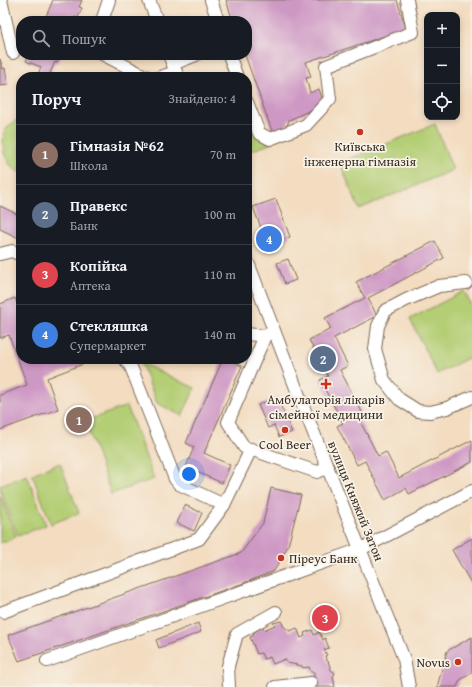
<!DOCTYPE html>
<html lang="uk">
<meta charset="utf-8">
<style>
body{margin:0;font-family:"Gentium Book Plus",serif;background:#242831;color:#f1f3f6}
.controls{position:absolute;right:12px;top:12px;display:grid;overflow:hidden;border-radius:8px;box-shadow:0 2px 6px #0003}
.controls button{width:36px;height:36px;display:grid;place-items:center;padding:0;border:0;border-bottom:1px solid #363941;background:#171b24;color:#f1f3f6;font:20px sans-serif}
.you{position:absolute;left:189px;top:474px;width:14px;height:14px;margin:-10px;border:3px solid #fff;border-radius:50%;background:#1a73e8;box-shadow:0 0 0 6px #1a73e833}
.badge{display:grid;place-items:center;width:26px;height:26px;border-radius:50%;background:#d93025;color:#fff;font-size:13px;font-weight:700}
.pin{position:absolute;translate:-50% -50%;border:2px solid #fff;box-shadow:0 1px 4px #0006}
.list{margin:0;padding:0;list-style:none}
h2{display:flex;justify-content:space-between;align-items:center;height:52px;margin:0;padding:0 16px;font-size:17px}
h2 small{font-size:13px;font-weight:400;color:#9ea1a6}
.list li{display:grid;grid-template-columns:26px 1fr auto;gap:12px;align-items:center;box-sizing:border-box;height:60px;padding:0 16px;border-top:1px solid #363941}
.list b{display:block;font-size:15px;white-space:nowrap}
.list p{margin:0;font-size:13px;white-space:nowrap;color:#9ea1a6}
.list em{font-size:13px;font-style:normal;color:#9ea1a6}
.icon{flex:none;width:22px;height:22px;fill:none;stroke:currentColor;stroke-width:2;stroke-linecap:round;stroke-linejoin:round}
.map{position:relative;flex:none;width:472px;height:687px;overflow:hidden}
.search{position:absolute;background:#171b24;box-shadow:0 2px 6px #0003;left:16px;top:16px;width:236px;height:44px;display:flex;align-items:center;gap:10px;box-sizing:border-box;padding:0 14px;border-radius:16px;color:#9ea1a6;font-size:15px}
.panel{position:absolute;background:#171b24;box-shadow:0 2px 6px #0003;left:16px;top:72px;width:236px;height:292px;border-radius:16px}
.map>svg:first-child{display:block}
.green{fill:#b4ce74;stroke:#787c49}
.building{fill:#ce98c4}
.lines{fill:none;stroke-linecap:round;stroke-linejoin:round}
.minor-casing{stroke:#7b6857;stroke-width:14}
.minor{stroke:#fff;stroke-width:12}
.poi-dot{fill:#c8321e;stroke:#f7f3e8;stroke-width:1.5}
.labels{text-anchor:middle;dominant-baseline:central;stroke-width:3.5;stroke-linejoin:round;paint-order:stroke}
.poi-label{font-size:13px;fill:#3b2a1e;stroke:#f7f3e8}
.street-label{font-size:13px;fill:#3b2a1e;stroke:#f7f3e8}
</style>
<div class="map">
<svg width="472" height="687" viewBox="0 0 472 687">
<rect width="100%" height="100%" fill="#f7f3e8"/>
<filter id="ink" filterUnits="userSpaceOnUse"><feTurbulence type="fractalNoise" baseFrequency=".025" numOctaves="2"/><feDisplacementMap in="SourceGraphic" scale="8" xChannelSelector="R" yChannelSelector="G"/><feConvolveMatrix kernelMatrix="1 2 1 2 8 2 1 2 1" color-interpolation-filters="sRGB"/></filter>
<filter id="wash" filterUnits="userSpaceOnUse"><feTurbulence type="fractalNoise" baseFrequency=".012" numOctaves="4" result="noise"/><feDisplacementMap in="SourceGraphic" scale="16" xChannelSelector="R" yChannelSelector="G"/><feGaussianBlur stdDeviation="0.9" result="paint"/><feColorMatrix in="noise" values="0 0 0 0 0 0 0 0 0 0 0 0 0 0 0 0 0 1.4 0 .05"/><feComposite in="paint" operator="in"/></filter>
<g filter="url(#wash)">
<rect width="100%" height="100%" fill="#f3dcc0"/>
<g class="green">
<path d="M19,118H21V173C5,166 0,147 5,131C9,125 14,122 19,118Z"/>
<polygon points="435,124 453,170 359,209 340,163"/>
<polygon points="247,125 268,141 270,144 247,152"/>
<polygon points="464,291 472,307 472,356 437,374 410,319"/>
<polygon points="141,363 195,388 182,416 157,403"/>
<polygon points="127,406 154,479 111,494 85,421"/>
<polygon points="60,463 79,513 51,524 32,474"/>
<polygon points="27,475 46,525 18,536 0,489 0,485"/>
<polygon points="0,495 16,537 0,543"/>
</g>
<g id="blocks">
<g class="building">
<polygon points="53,0 82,0 79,7 82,8 78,18 75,17 73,21 44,21"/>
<polygon points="226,0 397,0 406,29 306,62 311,77 306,78 310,93 319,89 324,104 289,120 286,129 273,134 245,55 247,55 247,21 233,21"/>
<polygon points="29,55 61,55 57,63 55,62 50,73 60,77 37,77 41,67 26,61"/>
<polygon points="0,59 3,69 5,68 8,85 0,86"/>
<polygon points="276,199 290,237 268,246 253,207"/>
<polygon points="0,206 21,216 21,239 0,229"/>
<polygon points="435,241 444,258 368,298 377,316 334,338 348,366 340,370 362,412 357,415 378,456 386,452 399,478 472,440 472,462 409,494 406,488 385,500 365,461 357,465 337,426 343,423 320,380 328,376 309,340 331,329 325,318 365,298 356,282"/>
<polygon points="288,259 296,280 285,284 277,263"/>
<polygon points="15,298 21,314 21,359 81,359 83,364 47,378 58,409 0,430 0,395 27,385 9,335 0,338 0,304"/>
<polygon points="223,359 227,359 242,366 204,453 230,465 222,483 186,467 194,447 186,443"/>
<polygon points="277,397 292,432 279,437 274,425 268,428 258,405"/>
<polygon points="271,488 301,495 288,546 274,571 244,583 19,661 8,635 241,553 263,523"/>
<polygon points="185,505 202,513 194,531 177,523"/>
<polygon points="472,538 472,585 452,550"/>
<polygon points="281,621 284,627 290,631 297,628 301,638 305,636 304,633 312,630 314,635 319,632 323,640 325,638 329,648 324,650 327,655 325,656 327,661 328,661 331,670 335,673 333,677 335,687 312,687 314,680 314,672 311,672 309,667 303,668 302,666 287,663 285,659 273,664 270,657 264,659 261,653 257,654 250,637 254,635 254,632 263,627 264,630 275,625 273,623"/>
<polygon points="198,623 201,632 159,648 156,640"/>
<polygon points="472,637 472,673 460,680 457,687 437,687 447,651"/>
</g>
</g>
</g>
<g filter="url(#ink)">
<use href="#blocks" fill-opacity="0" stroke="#7b6857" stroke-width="1"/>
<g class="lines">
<defs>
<g id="minor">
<polyline points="1,0 13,53"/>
<polyline points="149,0 157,21"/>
<polyline points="211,0 218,21"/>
<polyline points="102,21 109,0"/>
<polyline points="104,55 147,77"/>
<polyline points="169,55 178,77"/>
<polyline points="229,55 237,77"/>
<polyline points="173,64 196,55"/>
<polyline points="160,77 176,72"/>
<polyline points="247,102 259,133 270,139 306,125 330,99 326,66 413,32 407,0"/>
<polyline points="0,254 12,251 21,255"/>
<polyline points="247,260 301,401 404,659 409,687"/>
<polyline points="466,283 439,286 406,300 385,311 378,326 375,349 384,380 399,399 418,411 430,412 447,408 472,397"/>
<polyline points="274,331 265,336 228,422 244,447 317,472 328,467"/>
<polyline points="247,334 265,336"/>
<polyline points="125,359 131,367 175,479 179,484 224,505"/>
<polyline points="3,612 199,539 224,505 251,449"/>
<polyline points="47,661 361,549 472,491"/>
<polyline points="229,687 228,666 237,634 276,612"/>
<polyline points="275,687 311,683"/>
</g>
</defs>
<use href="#minor" class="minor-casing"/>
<use href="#minor" class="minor"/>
</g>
</g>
<g class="poi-dot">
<circle cx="360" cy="132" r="4"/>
<path d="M324 378h4v4h4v4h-4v4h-4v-4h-4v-4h4z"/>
<circle cx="285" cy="430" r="4"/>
<circle cx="281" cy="558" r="4"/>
<circle cx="458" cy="662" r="4"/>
</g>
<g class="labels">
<g class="poi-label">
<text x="360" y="146">Київська<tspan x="360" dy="15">інженерна гімназія</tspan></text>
<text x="326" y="399">Амбулаторія лікарів<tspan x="326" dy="15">сімейної медицини</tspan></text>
<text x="285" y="444">Cool Beer</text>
<text x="289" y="558" text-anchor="start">Піреус Банк</text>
<text x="450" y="662" text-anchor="end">Novus</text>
</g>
<g class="street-label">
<text transform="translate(356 501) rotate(68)">вулиця Княжий Затон</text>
</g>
</g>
</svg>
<div class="controls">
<button>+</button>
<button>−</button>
<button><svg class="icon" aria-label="locate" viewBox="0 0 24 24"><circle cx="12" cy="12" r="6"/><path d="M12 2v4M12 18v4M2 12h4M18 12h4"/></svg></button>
</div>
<div class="you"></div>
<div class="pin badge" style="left:79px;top:420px;background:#8d6e63">1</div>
<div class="pin badge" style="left:323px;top:359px;background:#5c6f8a">2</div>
<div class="pin badge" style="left:325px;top:618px;background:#e0444e">3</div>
<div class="pin badge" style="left:269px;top:239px;background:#3f7fe0">4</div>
<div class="search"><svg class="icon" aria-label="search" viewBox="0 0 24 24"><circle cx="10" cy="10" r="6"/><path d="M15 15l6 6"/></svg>Пошук</div>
<section class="panel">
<h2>Поруч<small>Знайдено: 4</small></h2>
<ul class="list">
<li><span class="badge" style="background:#8d6e63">1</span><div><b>Гімназія №62</b><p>Школа</p></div><em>70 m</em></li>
<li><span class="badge" style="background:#5c6f8a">2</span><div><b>Правекс</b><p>Банк</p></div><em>100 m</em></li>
<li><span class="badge" style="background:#e0444e">3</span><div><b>Копійка</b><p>Аптека</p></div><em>110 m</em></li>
<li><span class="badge" style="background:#3f7fe0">4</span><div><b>Стекляшка</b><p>Супермаркет</p></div><em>140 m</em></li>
</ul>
</section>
</div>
